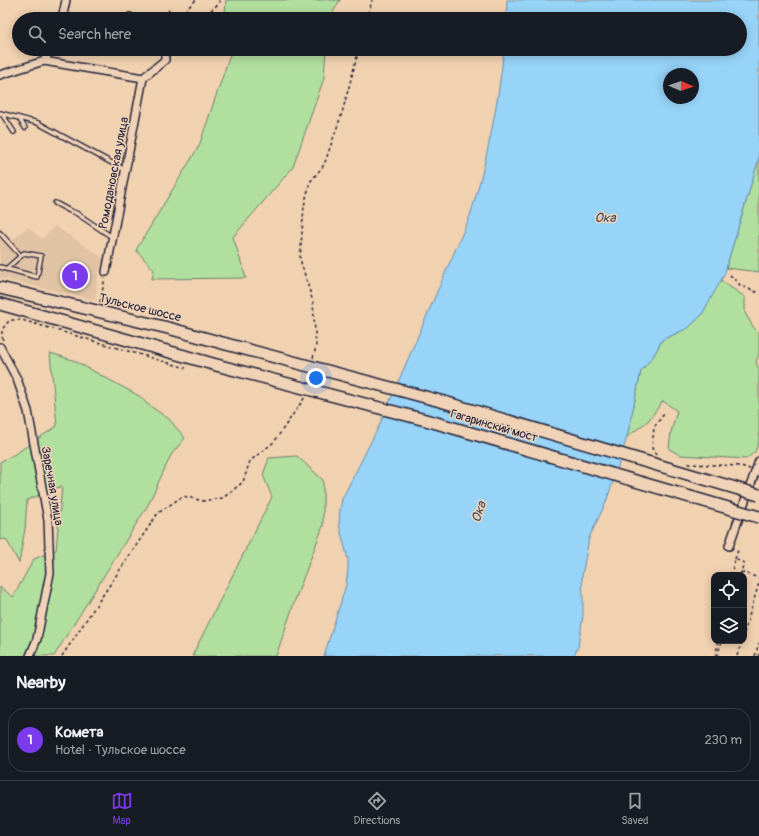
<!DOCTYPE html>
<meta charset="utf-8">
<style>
body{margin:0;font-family:Pangolin,sans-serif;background:#242831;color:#f1f3f6}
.controls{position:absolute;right:12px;bottom:12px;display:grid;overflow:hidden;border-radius:8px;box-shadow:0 2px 10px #0003}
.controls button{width:36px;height:36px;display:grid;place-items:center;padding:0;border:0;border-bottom:1px solid #363941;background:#171b24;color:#f1f3f6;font:20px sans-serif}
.compass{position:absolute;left:663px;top:68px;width:36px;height:36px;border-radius:50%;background:#171b24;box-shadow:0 2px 10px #0003;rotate:92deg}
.you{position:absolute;left:316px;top:378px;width:14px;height:14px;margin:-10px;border:3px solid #fff;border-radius:50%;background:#1a73e8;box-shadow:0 0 0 6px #1a73e833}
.badge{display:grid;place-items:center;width:26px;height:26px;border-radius:50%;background:#7c3aed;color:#fff;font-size:13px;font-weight:700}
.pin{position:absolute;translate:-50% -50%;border:2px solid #fff;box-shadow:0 1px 4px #0006}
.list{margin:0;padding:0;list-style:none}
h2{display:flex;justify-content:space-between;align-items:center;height:52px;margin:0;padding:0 16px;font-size:17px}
h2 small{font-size:13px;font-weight:400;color:#9ea1a6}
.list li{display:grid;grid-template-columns:26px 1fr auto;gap:12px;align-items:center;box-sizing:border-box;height:64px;margin:0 8px 8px;padding:0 8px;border:1px solid #363941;border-radius:16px}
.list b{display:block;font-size:15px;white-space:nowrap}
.list p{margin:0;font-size:13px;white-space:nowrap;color:#9ea1a6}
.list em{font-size:13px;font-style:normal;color:#9ea1a6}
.icon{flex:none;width:22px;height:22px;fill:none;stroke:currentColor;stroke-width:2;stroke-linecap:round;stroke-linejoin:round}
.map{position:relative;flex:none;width:759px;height:656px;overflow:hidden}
.search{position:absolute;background:#171b24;box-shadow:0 2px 10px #0003;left:12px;right:12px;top:12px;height:44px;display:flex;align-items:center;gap:10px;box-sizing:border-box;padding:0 14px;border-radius:22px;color:#9ea1a6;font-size:15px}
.sheet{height:124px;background:#171b24}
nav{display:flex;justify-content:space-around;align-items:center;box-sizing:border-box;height:56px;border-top:1px solid #363941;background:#171b24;font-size:11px;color:#9ea1a6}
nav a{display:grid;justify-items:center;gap:2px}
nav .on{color:#7c3aed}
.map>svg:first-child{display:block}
.built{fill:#e0c2a4}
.green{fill:#b1df9e;stroke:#6a806c}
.water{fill:#97d4f8;stroke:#688dac;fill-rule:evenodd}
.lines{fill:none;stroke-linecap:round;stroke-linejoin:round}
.service-casing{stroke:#22223b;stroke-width:6}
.minor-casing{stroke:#22223b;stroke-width:10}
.primary-casing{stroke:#22223b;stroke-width:14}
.path{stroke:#22223b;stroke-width:1.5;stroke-dasharray:3 3;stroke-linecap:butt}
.service{stroke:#f0d3b7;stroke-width:3.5}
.minor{stroke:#f0d3b7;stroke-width:7}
.primary{stroke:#f0d3b7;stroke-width:11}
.primary-bridge-casing{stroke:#22223b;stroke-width:14;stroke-linecap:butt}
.primary-bridge{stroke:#f0d3b7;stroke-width:11}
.labels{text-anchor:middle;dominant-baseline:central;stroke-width:3;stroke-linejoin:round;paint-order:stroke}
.street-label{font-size:12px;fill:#22223b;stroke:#f0d3b7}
.water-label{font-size:13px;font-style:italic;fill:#394661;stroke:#f0d3b7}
</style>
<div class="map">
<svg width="759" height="656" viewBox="0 0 759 656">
<rect width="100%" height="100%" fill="#f0d1b0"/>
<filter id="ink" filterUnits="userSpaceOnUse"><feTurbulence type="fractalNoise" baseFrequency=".025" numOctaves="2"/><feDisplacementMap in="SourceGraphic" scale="8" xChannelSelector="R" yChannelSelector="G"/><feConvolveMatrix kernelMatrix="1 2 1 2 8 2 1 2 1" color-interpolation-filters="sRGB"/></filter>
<g filter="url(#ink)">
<polygon class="built" points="55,226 104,259 98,275 95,300 0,278 0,227 11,241 28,227 42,239"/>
<g class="green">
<polygon points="226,0 340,0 329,19 211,19 225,13"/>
<polygon points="232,49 326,49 324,78 293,167 233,237 246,278 152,279 154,270 136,250 199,146"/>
<polygon points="759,158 759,272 726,268"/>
<polygon points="720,280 745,297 745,313 752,325 759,334 759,354 756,362 759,369 759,441 755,452 746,459 680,455 669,449 671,432 677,411 663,401 648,421 627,437 641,371 654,355 662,340 688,328 701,316"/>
<polygon points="50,353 73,360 141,397 147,404 169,419 185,438 171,455 148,505 54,656 0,656 0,587 13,597 34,559 56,550 62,486 27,500 25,529 19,563 6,539 0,540 0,462 15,454 57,426"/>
<polygon points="297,456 323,480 323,526 295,600 276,656 192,656 272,497 263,475 269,458"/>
</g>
<path class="water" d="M507,0H759V158L724,275L701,316L688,328L662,340L654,355L641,371L627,437L616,473L606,502L589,538L582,576L583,601V616L578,647L574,656H324L346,585L348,569V559L339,525L340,510L342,499L379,426L470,216C487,162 498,105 504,49H740V19H506ZM669,74H693V98H669Z"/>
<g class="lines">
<defs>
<g id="service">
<polyline points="0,113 38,123 125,170"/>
<polyline points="2,114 14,132"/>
<polyline points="19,118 25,128"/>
<polyline points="55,203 70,211 76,213 112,237"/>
<polyline points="0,233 21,256"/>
<polyline points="0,267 37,277 41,256 24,253 6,269"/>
</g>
<g id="minor">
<polyline points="130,17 132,19"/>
<polyline points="62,19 66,0"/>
<polyline points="51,49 44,61 143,78 165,60 165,49"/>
<polyline points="0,75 44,61"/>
<polyline points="106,272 143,78"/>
<polyline points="0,347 17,379 28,411 48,520 50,573 37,639 30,656"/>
<polyline points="729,546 759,461"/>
</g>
<g id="primary">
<polyline points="0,288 168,328 226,344"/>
<polyline points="0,304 220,366"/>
</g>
</defs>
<use href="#service" class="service-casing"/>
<use href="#minor" class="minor-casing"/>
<use href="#primary" class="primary-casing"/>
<g class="path">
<polyline points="168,10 177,19"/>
<polyline points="176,19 196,0"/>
<polyline points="202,19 220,2 218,0"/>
<polyline points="367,19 372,0"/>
<polyline points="730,275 741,286 759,293"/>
<polyline points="100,302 105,278"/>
<path d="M3,340C0,331 3,327 10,320H22L186,368"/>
<polyline points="313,358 316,347 313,302 300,259 304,206 310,182 324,165 342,113 359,49"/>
<polyline points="656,455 652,448 654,427 664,414"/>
<polyline points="688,464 741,466 750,469"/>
<polyline points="735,559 738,550 736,549"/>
<polyline points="741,572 759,578"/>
<polyline points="731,575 735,559 744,563 740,575"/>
<polyline points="744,633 759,583"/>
<polyline points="62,656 158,513 183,496 203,501 223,498 243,482 250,461 274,442 305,397"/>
<polyline points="715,656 719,641"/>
<polyline points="717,656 722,641"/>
<polyline points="737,656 742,641"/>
<polyline points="755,656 759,643"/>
<polyline points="758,656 759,654"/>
</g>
<use href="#service" class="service"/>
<use href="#minor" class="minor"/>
<use href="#primary" class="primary"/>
<defs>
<g id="primary-bridge">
<polyline points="226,344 444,402 759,495"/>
<polyline points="220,366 433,422 759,517"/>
</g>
</defs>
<use href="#primary-bridge" class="primary-bridge-casing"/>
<use href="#primary-bridge" class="primary-bridge"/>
</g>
</g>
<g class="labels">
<g class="street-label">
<text transform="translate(114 173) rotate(-79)">Ромодановская улица</text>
<text transform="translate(140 308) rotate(14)">Тульское шоссе</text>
<text transform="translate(494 426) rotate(16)">Гагаринский мост</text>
<text transform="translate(52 486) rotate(80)">Заречная улица</text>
</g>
<g class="water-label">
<text x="605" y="218">Ока</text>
<text transform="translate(479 512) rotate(-72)">Ока</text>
</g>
</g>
</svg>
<div class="controls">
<button><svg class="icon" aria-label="locate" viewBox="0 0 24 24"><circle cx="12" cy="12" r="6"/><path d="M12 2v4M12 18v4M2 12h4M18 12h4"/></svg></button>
<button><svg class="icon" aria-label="layers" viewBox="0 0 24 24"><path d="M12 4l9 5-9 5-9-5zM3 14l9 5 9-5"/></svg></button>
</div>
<svg class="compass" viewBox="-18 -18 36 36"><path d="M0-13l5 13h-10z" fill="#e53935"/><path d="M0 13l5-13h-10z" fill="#9ea1a6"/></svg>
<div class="you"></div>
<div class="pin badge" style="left:75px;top:276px">1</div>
<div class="search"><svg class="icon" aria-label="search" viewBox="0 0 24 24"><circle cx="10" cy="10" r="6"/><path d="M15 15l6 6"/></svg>Search here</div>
</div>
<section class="sheet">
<h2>Nearby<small></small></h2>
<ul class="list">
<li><span class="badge">1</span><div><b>Комета</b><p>Hotel · Тульское шоссе</p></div><em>230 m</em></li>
</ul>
</section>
<nav>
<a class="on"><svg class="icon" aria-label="map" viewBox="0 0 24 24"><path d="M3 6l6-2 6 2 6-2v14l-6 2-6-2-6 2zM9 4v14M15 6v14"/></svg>Map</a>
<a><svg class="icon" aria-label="directions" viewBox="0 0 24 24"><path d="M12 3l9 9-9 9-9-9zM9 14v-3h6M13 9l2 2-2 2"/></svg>Directions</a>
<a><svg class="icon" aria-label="saved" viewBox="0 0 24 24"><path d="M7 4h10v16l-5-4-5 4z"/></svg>Saved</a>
</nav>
